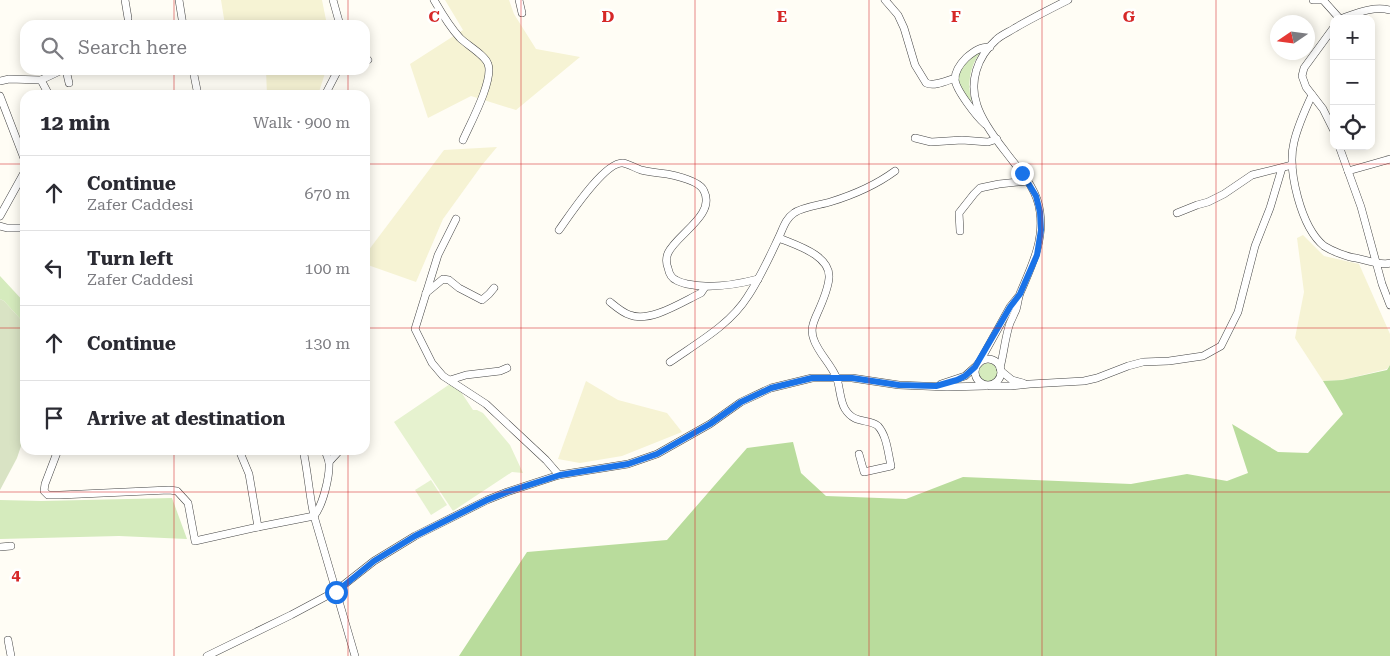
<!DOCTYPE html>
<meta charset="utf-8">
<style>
body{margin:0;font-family:"Roboto Serif",serif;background:#f7f7f7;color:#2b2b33}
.controls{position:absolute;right:15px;top:15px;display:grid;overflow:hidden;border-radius:10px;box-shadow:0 2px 12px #0003}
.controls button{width:45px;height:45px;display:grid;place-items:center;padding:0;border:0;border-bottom:1px solid #e1e1e2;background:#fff;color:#2b2b33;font:25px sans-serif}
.compass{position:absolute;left:1270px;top:15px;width:45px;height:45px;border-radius:50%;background:#fff;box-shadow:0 2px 12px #0003;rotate:257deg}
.stop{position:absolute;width:15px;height:15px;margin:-11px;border:4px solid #1a73e8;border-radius:50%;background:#fff}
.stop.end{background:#1a73e8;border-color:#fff;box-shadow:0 1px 5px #0008}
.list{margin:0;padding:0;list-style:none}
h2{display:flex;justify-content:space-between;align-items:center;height:65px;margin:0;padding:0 20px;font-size:21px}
h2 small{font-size:16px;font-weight:400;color:#7c7c81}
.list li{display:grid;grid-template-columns:32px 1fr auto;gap:15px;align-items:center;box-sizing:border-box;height:75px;padding:0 20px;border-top:1px solid #e1e1e2}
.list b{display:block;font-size:19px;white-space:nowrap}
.list p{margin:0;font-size:16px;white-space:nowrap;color:#7c7c81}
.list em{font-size:16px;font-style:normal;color:#7c7c81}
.icon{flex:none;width:28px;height:28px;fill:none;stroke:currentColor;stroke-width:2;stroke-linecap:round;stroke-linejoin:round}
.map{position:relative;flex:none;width:1390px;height:656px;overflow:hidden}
.search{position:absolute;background:#fff;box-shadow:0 2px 12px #0003;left:20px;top:20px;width:350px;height:55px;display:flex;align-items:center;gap:12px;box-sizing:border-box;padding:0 18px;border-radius:15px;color:#7c7c81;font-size:19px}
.panel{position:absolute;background:#fff;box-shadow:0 2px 12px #0003;left:20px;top:90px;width:350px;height:365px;border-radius:15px}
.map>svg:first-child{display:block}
.farmland{fill:#f6f3d4}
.green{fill:#d5ebbd}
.forest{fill:#b9dc9c}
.cemetery{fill:#d9e3c4}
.pitch{fill:#e6f2cf}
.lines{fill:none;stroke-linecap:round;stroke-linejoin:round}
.minor-casing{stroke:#444;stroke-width:8}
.minor{stroke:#fff;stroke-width:7}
.route{stroke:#1a73e8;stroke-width:6}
.grid{fill:none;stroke:#d62828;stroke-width:1;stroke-opacity:0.55}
.grid-label{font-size:16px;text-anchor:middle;font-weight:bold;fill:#d62828;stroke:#fff;stroke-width:5;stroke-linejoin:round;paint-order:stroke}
</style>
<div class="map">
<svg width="1390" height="656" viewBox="0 0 1390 656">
<rect width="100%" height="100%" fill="#fffdf5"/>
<g class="farmland">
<polygon points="221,0 322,0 327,25 225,25"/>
<polygon points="445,0 509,0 514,14 536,49 580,57 516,110 471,96 428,118 410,64 463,30"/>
<polygon points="266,70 326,70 318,95 267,95"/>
<polygon points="497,147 482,165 443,219 416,282 365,264 365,255 444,150"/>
<polygon points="1303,235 1324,256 1359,264 1390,334 1390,365 1387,369 1342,380 1323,381 1295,338 1304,292 1297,238"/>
<polygon points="586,381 618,400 667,413 682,432 622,456 580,463 558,459"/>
</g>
<g class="green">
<path d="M982,50C968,68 967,86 973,108C954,76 950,74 982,50Z"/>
<polygon points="0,276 25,303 25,324 4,301 0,299"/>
<circle cx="988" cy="373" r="10"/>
<polygon points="172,498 187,539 119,536 0,539 0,500 41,501"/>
</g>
<polygon class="forest" points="1390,365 1390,656 459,656 527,552 667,540 747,448 793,442 801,473 826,496 906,499 963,477 1131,484 1187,474 1227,481 1248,473 1232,424 1278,452 1308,453 1343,414 1323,381 1342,380 1387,370"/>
<polygon class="cemetery" points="0,299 4,301 25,324 25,434 17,458 0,490"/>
<g class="pitch">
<polygon points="450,384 457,386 473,410 477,410 483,413 510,445 523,473 512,472 453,511 394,422"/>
<polygon points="431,480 447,505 431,515 415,490"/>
</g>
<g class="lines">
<defs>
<g id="minor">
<polyline points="125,0 128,18"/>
<polyline points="179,0 183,25"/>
<polyline points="333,0 340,25"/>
<path d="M434,0C442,14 449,26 460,38C467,45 485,55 488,64C494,80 470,124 463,140"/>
<polyline points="519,0 522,13"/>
<path d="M885,0L898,15L904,28L915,65L926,83C934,87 946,81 955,78"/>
<polyline points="1313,0 1320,0"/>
<polyline points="1323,0 1340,19"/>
<path d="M1340,19C1357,13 1373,6 1390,10"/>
<polyline points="1334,27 1304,68 1302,76 1306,87 1323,109 1334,131"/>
<polyline points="365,57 368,60"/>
<polyline points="66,70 69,83"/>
<polyline points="193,70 198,95"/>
<polyline points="41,80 49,95"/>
<polyline points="0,81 9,79 41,80 62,70"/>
<polyline points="325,95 338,70"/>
<path d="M1312,95C1305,110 1298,125 1294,142C1287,170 1301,227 1324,246C1332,251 1347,257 1356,258C1365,260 1383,266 1390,263"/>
<polyline points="0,96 25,161"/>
<path d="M985,124C977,117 955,89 955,79C955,71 961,63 966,58C974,51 980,47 990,47"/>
<polyline points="915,138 931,142 962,140 988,142 997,139"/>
<polyline points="1339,146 1361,207 1382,284 1390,305"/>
<polyline points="1348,171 1390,159"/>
<polyline points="1177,213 1197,205 1208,202 1224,194 1252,175 1292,165"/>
<polyline points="0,216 25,171"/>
<polyline points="456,219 438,255 415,329 432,363 443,376 486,404 546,460 559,475"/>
<polyline points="0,226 7,228 25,228"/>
<path d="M559,230C569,216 605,161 623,163C629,164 635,168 641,170C649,172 658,173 667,174C677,176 700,181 704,191C716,215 677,234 668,253C666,258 666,263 668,268C669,273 671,278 676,280C679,282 683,283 687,284C710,289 735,285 758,279"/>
<polyline points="960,231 959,213 974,194 980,188 999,184 1028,181"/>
<path d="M779,238C795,245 831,255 829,278C828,290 822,303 817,314C813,323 810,330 814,340C819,354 832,365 837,379C840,388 840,401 845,409C855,425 868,418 878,426C887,436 888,453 891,466L864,472L859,454"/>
<polyline points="426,293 443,279 449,280 459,288 482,300 489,294 494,288"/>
<path d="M610,302C616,307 623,313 630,315C650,323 682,302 701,293L705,287"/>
<circle cx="988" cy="372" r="13"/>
<path d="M670,362C697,343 730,325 748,296C760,278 769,258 778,239C783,229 785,219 794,213C802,207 820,205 830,202C853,195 876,185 895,171"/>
<polyline points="979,363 1010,307 1018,297"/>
<path d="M1000,368C1004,353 1005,337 1010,323C1012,319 1014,314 1016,310C1018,304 1018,297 1021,291C1032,265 1044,241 1040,212C1037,187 1019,170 1005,151C994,137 982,121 977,105C969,82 977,57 996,40C1001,35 1009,32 1015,28C1032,18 1050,9 1068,0"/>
<polyline points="1001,371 1012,380 1023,383"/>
<polyline points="450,380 466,375 500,371 507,368"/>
<polyline points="941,384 965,376 975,367"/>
<polyline points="990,386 1011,386 1030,384 1084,381 1097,378 1128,366 1143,362 1169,361 1203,356 1221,346 1238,312 1255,246 1270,208 1282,168"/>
<path d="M58,450L45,484L44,491L48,495H60L169,490L177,491L188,503L195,541L258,527L314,516C323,505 330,476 329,462C328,458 326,454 325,450"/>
<polyline points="239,450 249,474 258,527"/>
<path d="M303,450C308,472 309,494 314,516L355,656"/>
<polyline points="329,462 340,450"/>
<polyline points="0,547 11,546"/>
<polyline points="8,640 11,656"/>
<polyline points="207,656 291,615 336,591 374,561 397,547 415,536 487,500 507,492 559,475 628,464 657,454 710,424 741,402 771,388 812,378 852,378 899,385 947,387 985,386"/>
</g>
</defs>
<use href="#minor" class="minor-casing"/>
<use href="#minor" class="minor"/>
</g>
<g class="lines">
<polyline class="route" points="336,592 374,561 397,547 415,536 487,500 507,492 560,475 628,464 657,454 710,424 741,402 771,388 812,378 852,378 899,385 936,386 957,380 965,376 975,367 1010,307 1020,294 1037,255 1041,230 1040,212 1036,196 1022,173"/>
</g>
<path class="grid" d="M174,0V25M348,0V25M521,0V656M695,0V656M869,0V656M1042,0V656M1216,0V656M174,70V95M348,70V95M0,164H25M365,164H1390M0,328H25M365,328H1390M174,450V656M348,450V656M0,492H1390"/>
<g class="grid-label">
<text x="434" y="22">C</text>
<text x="608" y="22">D</text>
<text x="782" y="22">E</text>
<text x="956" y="22">F</text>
<text x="1129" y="22">G</text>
<text x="16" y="580">4</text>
</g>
</svg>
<div class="controls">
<button>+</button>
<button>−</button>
<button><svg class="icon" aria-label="locate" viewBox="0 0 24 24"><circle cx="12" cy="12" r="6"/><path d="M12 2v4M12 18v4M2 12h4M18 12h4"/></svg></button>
</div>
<svg class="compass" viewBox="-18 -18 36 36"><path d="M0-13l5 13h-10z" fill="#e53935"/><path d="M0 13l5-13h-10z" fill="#7c7c81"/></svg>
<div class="stop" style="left:336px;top:592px"></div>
<div class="stop end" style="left:1022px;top:173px"></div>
<div class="search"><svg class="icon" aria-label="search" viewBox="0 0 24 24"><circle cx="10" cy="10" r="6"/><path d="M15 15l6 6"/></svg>Search here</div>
<section class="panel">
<h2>12 min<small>Walk · 900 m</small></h2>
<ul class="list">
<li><svg class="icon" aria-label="ahead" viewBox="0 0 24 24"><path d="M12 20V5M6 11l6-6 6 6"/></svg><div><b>Continue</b><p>Zafer Caddesi</p></div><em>670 m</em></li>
<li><svg class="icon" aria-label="left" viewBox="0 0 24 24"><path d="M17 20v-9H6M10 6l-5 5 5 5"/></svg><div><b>Turn left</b><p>Zafer Caddesi</p></div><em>100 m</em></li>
<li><svg class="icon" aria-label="ahead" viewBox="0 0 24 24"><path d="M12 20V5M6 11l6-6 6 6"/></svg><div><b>Continue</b></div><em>130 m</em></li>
<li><svg class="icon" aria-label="arrive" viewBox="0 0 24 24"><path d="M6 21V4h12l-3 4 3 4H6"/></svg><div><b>Arrive at destination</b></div></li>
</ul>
</section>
</div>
